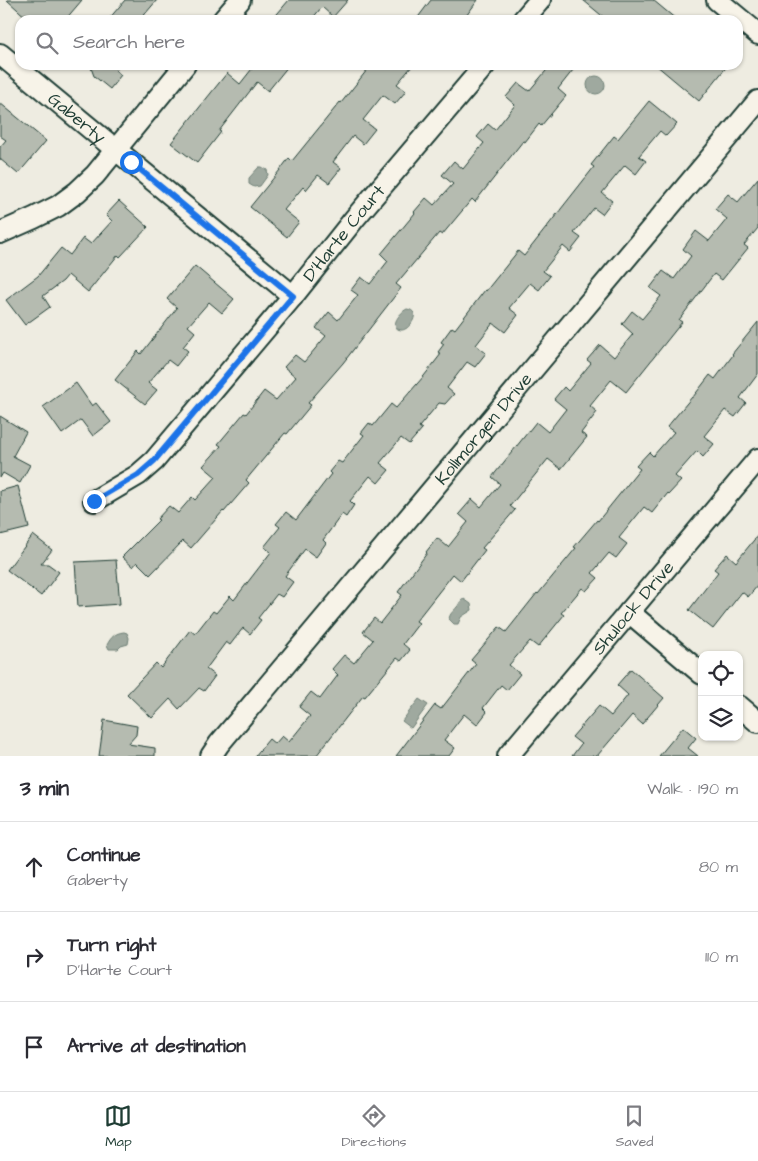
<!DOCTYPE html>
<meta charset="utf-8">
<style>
body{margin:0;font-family:"Architects Daughter",sans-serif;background:#f2f2f3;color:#2b2b33}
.controls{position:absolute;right:15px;bottom:15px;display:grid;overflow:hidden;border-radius:10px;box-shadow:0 1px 4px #0004}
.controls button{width:45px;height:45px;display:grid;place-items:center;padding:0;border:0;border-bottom:1px solid #e1e1e2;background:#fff;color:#2b2b33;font:25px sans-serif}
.stop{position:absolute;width:15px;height:15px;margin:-11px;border:4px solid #1a73e8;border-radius:50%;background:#fff}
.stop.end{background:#1a73e8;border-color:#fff;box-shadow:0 1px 5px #0008}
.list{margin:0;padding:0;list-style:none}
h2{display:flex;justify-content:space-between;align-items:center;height:65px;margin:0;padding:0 20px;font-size:21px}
h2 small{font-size:16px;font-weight:400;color:#7c7c81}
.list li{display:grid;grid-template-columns:32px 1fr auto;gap:15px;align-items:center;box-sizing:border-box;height:90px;padding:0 20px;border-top:1px solid #e1e1e2}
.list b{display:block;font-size:19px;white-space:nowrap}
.list p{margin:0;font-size:16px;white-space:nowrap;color:#7c7c81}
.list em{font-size:16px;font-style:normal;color:#7c7c81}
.icon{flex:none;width:28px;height:28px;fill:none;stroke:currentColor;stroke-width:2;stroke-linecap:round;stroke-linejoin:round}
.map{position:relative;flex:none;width:758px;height:756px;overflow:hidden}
.search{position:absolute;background:#fff;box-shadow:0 1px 4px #0004;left:15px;right:15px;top:15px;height:55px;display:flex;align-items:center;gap:12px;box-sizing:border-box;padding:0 18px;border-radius:15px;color:#7c7c81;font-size:19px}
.sheet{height:335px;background:#fff}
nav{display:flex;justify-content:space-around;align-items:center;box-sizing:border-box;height:70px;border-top:1px solid #e1e1e2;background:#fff;font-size:14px;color:#7c7c81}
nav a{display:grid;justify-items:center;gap:2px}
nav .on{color:#1f3d34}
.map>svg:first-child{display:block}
.water{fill:#9fa99f;stroke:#6c7e74}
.building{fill:#b5bbb0;stroke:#1f3d34}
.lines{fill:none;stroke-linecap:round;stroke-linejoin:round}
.street-casing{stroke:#1f3d34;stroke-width:24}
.street{stroke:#f7f3e8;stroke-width:20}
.route{stroke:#1a73e8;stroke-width:6}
.labels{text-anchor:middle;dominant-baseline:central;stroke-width:4.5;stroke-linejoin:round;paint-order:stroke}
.street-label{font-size:18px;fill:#1f3d34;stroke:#f7f3e8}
</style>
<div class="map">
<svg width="758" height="756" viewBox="0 0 758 756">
<rect width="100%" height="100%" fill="#eeece1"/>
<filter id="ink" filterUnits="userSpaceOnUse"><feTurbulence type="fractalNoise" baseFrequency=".02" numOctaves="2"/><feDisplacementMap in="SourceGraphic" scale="10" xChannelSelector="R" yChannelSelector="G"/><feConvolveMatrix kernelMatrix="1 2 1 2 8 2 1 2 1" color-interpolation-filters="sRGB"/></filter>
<g filter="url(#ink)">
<g class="water">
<circle cx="596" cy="85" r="9"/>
<polygon points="259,167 262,167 267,170 268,175 260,186 254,187 249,184 249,178"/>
<path d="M407,309C423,311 409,331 401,330C388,328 400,312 407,309Z"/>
<path d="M464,599L471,604L472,610L461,617L458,624H454L449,619C450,613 453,612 457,607C460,604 459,601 464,599Z"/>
<path d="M124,632L127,633L129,638L128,644L121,646L118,649H109L107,645C111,637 115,633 124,632Z"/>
<polygon points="419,699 428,705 411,728 402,721"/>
</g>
<g class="building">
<polygon points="7,0 82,0 65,20 29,20"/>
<polygon points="125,0 157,0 140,20 108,20"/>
<polygon points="289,0 348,0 333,17 322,7 311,20 272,20"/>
<polygon points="431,0 478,0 463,20 416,20"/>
<polygon points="583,0 653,0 677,20 607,20"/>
<polygon points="90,65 120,65 115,70 121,75 110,89 94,76"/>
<polygon points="255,65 289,65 268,91 257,82 219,131 221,132 197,163 171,143 227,73 240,84"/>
<polygon points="371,65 413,65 397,84 406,91 395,104 383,95 363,120 375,129 363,144 353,136 333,162 341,168 329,183 318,175 306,190 303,187 284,210 299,222 287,237 250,207 280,170 289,158 292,161 340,102 341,103"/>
<polygon points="551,65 577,65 558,89 566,96 541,126 539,124 525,142 523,141 475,202 472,199 442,235 439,233 396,284 401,288 343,363 308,403 311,405 287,434 285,433 246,480 249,483 224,512 223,511 191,548 183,541 150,575 137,562 133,567 122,557 159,520 157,519 169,506 178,513 192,497 195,500 216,477 203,466 221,446 218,444 244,413 246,414 264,391 276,400 296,377 284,367 295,355 304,362 326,336 316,328 329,312 338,320 358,295 351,290 361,277 370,284 388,261 381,254 415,213 414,212 426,198 434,205 453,184 442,175 454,161 463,169 484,143 477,137 488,124 495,130 515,105 506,97 518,83 529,91"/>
<polygon points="656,65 728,65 699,101"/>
<polygon points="649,101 677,124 666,136 660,131 639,156 646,161 636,174 625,165 602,193 612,201 602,214 594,208 574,233 581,238 570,252 563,246 543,271 550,276 539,290 530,283 509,308 518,315 505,332 493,323 476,345 486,353 475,367 467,362 447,388 454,394 445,404 439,403 419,427 422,429 409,444 401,438 380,463 389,470 378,483 370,476 350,501 354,505 346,517 342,514 323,540 326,543 316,557 305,549 285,576 293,582 282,597 277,594 258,618 261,620 250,634 243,628 230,645 226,642 206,669 215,676 204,691 199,688 179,709 170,699 152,718 127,694 156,663 161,668 190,630 195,634 213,611 216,613 230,596 234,600 271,552 264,547 280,527 276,524 286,512 296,520 331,474 329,472 338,461 342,463 364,435 361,433 369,423 373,426 391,404 396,408 424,376 441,354 438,352 444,344 441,342 452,327 455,329 485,290 486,291 518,251 524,256 594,167 591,165 614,136 618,139"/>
<polygon points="0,103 46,141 18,174 0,159 0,147 6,140 0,136"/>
<polygon points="758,178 758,228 744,245 748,248 722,280 714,274 679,320 682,322 626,392 611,380 590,406 597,412 581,433 587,437 561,469 548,459 510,506 515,510 482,548 485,550 461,581 453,574 416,621 419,623 403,644 410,650 401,661 397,658 365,697 363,696 316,756 255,756 269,739 275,744 282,736 289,742 310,716 299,707 311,692 320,699 338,675 332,669 344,655 354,663 373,640 363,632 374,618 380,623 402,595 398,592 427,553 426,552 437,538 448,547 468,522 459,514 472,499 481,507 500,484 492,477 536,422 548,432 566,409 554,399 564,387 568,391 591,363 587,360 600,345 614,357 633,334 622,324 632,311 642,319 661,296 650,288 663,271 674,279 691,256 683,249 696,231 709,241 727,219 715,209 728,194 738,202"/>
<polygon points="119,201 148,227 120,257 118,255 88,292 68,275 63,281 43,296 50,307 25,325 6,300 38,276 61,248 70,255 83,238 91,244 112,221 106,215"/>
<polygon points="195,266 234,299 222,313 209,302 188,326 195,332 183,347 188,351 176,366 168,360 148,383 157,390 145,404 115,380 138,351 141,354 177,308 167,299"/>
<polygon points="758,322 758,374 740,398 746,403 735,417 725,410 704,436 714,444 703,457 697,451 675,476 681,481 669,494 668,493 652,513 644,507 619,538 627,544 616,558 609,553 592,573 598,578 586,591 582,588 561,613 564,615 538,647 530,641 509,665 520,674 507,690 501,685 483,708 487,712 477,725 464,714 444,740 455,748 449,756 396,756 435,705 441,709 476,664 471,660 499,627 506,632 537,593 538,594 576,548 574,547 597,520 598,521 640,469 636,466 649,452 653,456 674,432 667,427 692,397 693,397 710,375 715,379 733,355 732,354"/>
<polygon points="76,383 92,406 96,403 111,422 93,436 81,420 62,434 43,407"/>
<polygon points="0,416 26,432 13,456 30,465 20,483 3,473 0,478"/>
<polygon points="18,486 29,528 0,535 0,491"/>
<polygon points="33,535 52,550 41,564 48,564 59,572 41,596 7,570"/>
<polygon points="758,535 758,585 748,597 742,592 713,629 689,610 718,572 714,569 727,554 736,562"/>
<polygon points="116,560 120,604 78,607 75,562"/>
<polygon points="631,669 664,698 642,724 632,715 597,756 572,756 581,744 572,737 599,706 611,716 628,695 617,685"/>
<polygon points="104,720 137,726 136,735 128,744 155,748 155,756 99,756"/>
<polygon points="683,727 696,738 688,748 698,756 659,756"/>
</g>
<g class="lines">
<defs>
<g id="street">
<polyline points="717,0 758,34"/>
<polyline points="223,20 240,0"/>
<polyline points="523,20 540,0"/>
<path id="s1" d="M0,54L293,296"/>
<polyline points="0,233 34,218 58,206 77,192 95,175 185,65"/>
<path id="s2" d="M94,501L138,475L154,461L293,296L355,218L485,65"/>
<polyline points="629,612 702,674"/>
<polyline points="739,706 758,722"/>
<path id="s3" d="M211,756L219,744L758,101"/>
<path id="s4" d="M508,756L758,459"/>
</g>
</defs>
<use href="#street" class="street-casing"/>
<use href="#street" class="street"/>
</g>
</g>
<g class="lines" filter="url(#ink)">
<polyline class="route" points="94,501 138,475 154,461 293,296 131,162"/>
</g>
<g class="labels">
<g class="street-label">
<text stroke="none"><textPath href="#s1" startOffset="100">Gaberty</textPath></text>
<text stroke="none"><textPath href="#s2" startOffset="369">D'Harte Court</textPath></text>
<text stroke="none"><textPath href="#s3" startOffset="426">Kollmorgen Drive</textPath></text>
<text stroke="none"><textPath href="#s4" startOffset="194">Shulock Drive</textPath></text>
</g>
</g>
</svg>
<div class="controls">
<button><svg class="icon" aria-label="locate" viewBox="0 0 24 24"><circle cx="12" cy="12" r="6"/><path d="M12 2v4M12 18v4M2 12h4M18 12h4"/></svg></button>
<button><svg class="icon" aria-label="layers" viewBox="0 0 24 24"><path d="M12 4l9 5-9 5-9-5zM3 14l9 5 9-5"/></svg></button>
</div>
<div class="stop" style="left:131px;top:162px"></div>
<div class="stop end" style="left:94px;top:501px"></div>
<div class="search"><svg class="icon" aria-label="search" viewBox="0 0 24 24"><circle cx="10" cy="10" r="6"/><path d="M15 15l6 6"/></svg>Search here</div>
</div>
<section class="sheet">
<h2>3 min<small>Walk · 190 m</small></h2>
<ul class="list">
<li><svg class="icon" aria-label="ahead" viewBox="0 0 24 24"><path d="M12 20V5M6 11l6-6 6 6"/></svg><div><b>Continue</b><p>Gaberty</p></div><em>80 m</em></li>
<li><svg class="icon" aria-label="right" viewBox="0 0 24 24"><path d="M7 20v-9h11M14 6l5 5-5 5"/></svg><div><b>Turn right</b><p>D'Harte Court</p></div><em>110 m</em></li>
<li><svg class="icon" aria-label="arrive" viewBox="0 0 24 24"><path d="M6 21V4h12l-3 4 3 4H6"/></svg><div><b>Arrive at destination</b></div></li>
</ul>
</section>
<nav>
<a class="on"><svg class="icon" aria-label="map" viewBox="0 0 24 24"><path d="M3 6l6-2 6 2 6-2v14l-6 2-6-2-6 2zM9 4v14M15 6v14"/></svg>Map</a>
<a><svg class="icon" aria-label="directions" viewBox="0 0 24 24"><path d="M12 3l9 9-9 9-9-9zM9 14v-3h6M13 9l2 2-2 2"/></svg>Directions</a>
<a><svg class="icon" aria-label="saved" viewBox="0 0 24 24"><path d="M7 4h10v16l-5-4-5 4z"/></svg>Saved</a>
</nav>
